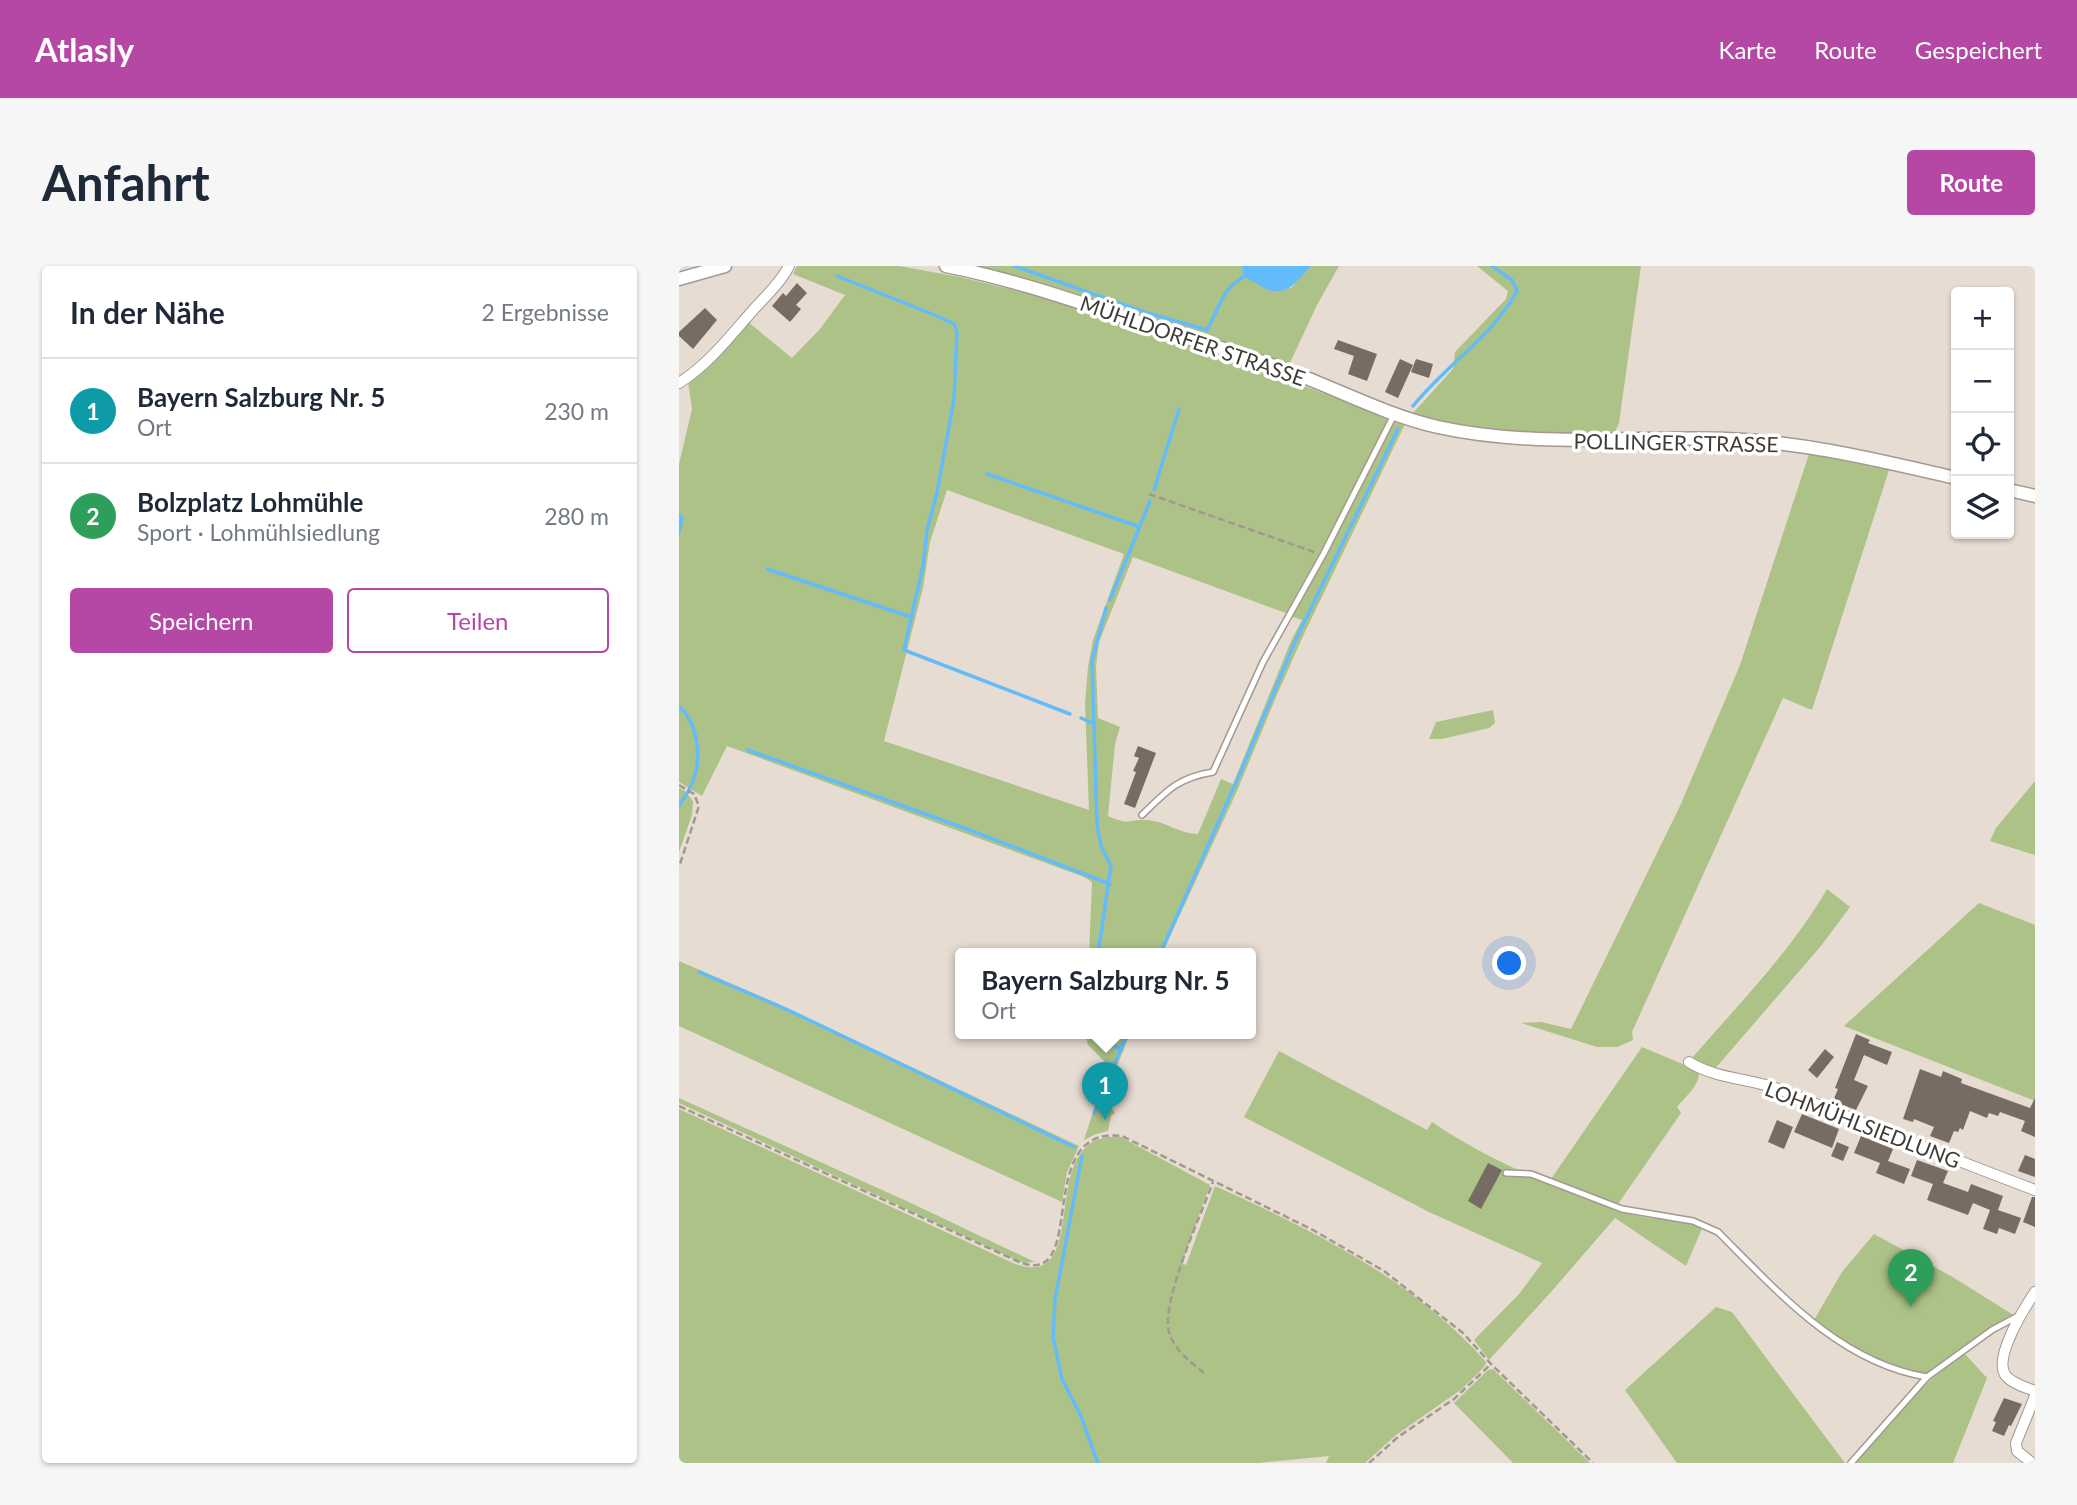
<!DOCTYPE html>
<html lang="de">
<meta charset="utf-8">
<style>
body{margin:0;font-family:Lato,sans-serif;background:#f6f6f7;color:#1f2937}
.controls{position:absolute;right:21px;top:21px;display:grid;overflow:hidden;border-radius:7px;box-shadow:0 2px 5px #0004}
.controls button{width:63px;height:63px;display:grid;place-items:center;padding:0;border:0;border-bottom:2px solid #e0e1e3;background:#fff;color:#1f2937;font:35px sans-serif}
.you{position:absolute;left:831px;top:698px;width:24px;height:24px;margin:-18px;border:5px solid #fff;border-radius:50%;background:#1a73e8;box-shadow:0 0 0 10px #1a73e833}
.badge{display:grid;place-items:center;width:46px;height:46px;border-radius:50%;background:#b648a5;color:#fff;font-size:23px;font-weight:700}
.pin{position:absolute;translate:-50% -58px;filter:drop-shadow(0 2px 4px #0008)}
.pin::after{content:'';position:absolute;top:37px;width:24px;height:21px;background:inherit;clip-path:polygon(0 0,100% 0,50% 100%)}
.popup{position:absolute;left:276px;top:682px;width:301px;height:91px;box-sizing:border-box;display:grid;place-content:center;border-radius:7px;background:#fff;filter:drop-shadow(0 2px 5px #0005);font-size:23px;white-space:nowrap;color:#747a83}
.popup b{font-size:26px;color:#1f2937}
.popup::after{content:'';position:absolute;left:50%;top:100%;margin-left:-14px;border:14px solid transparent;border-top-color:#fff}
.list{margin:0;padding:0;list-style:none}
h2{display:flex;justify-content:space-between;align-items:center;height:91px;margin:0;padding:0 28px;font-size:30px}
h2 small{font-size:23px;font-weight:400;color:#747a83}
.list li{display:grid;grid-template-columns:46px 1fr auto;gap:21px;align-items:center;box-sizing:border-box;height:105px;padding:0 28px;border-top:2px solid #e0e1e3}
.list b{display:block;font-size:26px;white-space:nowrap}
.list p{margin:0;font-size:23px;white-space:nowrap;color:#747a83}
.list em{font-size:23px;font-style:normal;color:#747a83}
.actions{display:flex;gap:14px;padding:21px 28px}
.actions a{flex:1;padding:16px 0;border:2px solid #b648a5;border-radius:7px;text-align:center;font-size:24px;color:#b648a5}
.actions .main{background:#b648a5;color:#fff}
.icon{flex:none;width:38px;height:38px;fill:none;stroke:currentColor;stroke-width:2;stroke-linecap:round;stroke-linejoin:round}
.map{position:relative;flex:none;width:1356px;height:1197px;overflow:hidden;border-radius:7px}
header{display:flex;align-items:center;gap:42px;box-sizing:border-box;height:98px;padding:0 35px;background:#b648a5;color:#fff}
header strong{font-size:33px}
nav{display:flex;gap:38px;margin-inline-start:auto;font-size:24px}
.intro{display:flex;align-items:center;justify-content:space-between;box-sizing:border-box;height:168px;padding:0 42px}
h1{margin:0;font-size:49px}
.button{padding:18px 32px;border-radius:7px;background:#b648a5;color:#fff;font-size:24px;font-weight:700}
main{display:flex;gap:42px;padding:0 42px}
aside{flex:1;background:#fff;border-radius:7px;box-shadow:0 2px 5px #0004}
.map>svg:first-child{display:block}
.green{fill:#adc287;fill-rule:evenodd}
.water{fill:#63bbfa}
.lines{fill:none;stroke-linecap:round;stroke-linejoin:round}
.stream{stroke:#63bbfa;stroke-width:3.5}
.building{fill:#776c64}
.service-casing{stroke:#a39990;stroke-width:8}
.minor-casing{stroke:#a39990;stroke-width:12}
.tertiary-casing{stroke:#a39990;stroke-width:15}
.path{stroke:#a19991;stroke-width:2.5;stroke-dasharray:7 3.5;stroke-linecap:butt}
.service{stroke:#fff;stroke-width:5}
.minor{stroke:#fff;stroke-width:10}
.tertiary{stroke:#fff;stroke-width:12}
.labels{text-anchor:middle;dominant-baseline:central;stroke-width:7;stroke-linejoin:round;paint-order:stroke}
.street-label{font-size:21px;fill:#403c38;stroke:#fff}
</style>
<header>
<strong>Atlasly</strong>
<nav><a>Karte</a><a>Route</a><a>Gespeichert</a></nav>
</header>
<div class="intro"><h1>Anfahrt</h1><a class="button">Route</a></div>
<main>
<aside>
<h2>In der Nähe<small>2 Ergebnisse</small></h2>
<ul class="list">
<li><span class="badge" style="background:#0f9aa8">1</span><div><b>Bayern Salzburg Nr. 5</b><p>Ort</p></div><em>230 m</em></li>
<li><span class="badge" style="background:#2e9e5b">2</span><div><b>Bolzplatz Lohmühle</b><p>Sport · Lohmühlsiedlung</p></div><em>280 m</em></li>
</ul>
<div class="actions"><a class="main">Speichern</a><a>Teilen</a></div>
</aside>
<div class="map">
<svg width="1356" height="1197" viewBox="0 0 1356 1197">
<rect width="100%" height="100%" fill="#e7dcd2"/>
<g class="green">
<path d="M118,0H220L281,11L356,29L522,82L706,150L709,155L707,160L653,265L607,347L454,291L420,376L417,401L419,452L441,461L436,478L429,550C451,560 448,553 468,554C486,555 501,568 519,568L542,513L554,518L612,375L623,354L611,350L656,271L714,158L717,156L726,158L625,368L597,431L558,525L483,688H410L413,616L405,611L48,480L23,530L0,516V198L13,143L9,116L69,56L113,92L141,63L166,29L114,8ZM268,224L445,288L414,374L409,401L406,437L410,544L205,475L244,322L251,276Z"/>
<path d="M293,0H563L564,11L574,14L588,23L612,22L632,0H660L638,39L610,99C506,63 401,25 293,0Z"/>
<path d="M798,0H962L940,157L935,168C862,170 804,167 733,148L774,103L776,86L827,33L829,25Z"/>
<polygon points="1130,188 1210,204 1133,444 1104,432 953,766 954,774 938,781 918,781 842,757 862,756 892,763 1001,540 1061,399"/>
<polygon points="814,444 816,457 810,462 763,473 750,473 757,456"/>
<polygon points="1356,515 1356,589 1311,575 1317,562"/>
<polygon points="0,522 6,525 14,535 13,549 0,586"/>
<path d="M1148,623L1171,641L1142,680L1034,805L1015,795L1013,792C1060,738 1112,685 1148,623Z"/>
<polygon points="1300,637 1356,659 1356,835 1165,760"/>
<polygon points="0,695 95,736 400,880 388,906 383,936 0,760"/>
<polygon points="406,768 451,768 423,837 424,840 432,841 436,847 432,850 429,865 417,868 405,874 422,821 426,796 409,779"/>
<path d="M963,781L1011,801L1020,808C1019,821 1006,831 998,841L1002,847L939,938L872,913Z"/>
<path d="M600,785L748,864L753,856C794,884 833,902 878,921C903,931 929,942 955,949C977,955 1002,952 1024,960L1007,1000L936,952L872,1026L810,1094L795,1074L841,1027L863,997L750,946L565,851Z"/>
<polygon points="0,832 234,938 356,996 345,997 337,994 0,837"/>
<path d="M0,843L334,997C419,1030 351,863 442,871L531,919L503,997L507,999L536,920C636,965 733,1013 807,1096L806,1100L783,1123L717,1169L686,1197H647L650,1190L579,1197H0Z"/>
<polygon points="1195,968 1272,1010 1336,1050 1248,1111 1232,1108 1176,1085 1135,1054 1163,1006"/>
<polygon points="1037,1041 1053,1046 1166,1197 998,1197 946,1124"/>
<path d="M1286,1088L1308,1112L1274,1197H1176C1211,1158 1241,1116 1286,1088Z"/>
<polygon points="814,1103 911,1197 834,1197 775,1137 809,1104"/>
</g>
<path class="water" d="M563,0H632C620,13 610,30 590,24C581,21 574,14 564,11Z"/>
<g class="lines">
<g class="stream">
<path d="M335,0L465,46L528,64C541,42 541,25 564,11"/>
<polyline points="158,10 258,50 275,58 278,66 275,133 258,227 248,264 244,300 225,384 391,448"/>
<path d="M734,140C767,99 814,70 838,25L833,14L813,0"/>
<polyline points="308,208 461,261"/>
<polyline points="475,224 500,143"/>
<polyline points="0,249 3,252 0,267"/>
<polyline points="88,303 232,351"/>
<polyline points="431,334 471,235"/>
<path d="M0,440C19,457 23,491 14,515C11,524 5,532 0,540"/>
<polyline points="402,452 416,458"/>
<polyline points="69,484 285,562 431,618"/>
<polyline points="419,688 432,600 422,580 418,558 413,395 427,342"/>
<polyline points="481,688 562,505 618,371 719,163"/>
<polyline points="20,706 109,744 395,881"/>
<polyline points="421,768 425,776 443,783"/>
<polyline points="415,848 448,768"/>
<polyline points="403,890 376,1034 374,1071 383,1113 401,1148 419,1197"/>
</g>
</g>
<g class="building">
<polygon points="118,17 128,27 117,39 122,43 111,56 93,40 104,27 107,30"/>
<polygon points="26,42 38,54 14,83 0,70 0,66"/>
<polygon points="659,74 698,88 688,115 669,108 675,90 655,83"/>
<polygon points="721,93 734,99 719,132 706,126"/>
<polygon points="737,93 754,98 750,112 732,106"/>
<polygon points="459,480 477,487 456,542 445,538 457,506 454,505 460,492 455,490"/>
<polygon points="1177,768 1191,774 1189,777 1213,786 1208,799 1185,789 1175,814 1189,820 1177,844 1154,835 1159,823 1156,822"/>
<polygon points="1146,783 1155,791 1138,812 1129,804"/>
<polygon points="1241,803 1262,811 1264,805 1283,813 1282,817 1351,842 1356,832 1356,871 1342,865 1346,855 1321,846 1319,850 1310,847 1308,852 1291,845 1284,864 1281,862 1279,866 1275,865 1270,877 1251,870 1255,861 1235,853 1234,856 1224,853"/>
<polygon points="1123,848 1160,863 1153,882 1115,866"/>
<polygon points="1098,854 1114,861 1105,883 1089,876"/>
<polygon points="1182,870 1214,883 1209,895 1231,903 1225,918 1197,907 1201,897 1175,887"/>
<polygon points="1158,876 1170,881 1164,895 1152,890"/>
<polygon points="1346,889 1356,893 1356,911 1339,905"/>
<polygon points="1238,894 1269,905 1264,917 1289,926 1292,918 1324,930 1319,944 1342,952 1336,968 1320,962 1318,968 1304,963 1311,944 1294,937 1289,949 1248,934 1254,918 1232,910"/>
<polygon points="809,897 823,904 802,943 789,935"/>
<polygon points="1353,931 1356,931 1356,961 1344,956"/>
<polygon points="1325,1132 1343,1138 1332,1160 1330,1159 1325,1170 1313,1165 1317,1156 1314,1155"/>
</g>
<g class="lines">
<defs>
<g id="service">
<path d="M463,549C488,525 498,512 534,506L584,396L644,289L716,147"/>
<path d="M827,907L852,908L943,943L1014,955L1039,966C1099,1026 1161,1097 1248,1111"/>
<polyline points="1172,1197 1248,1111 1313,1064 1341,1049"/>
</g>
<g id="minor">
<path d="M0,117C30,98 52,69 75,43C87,30 102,16 110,0"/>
<path d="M1010,796C1039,814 1072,812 1102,824C1186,858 1271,892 1356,924"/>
<path d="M1356,1026C1346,1041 1313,1093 1327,1110C1334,1118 1346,1121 1356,1125"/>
<polyline points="1353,1197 1338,1185 1337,1177 1356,1130"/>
</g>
<g id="tertiary">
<path d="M267,0C333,13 396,35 460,56C513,73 567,89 620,109C666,127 711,150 759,161C854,182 951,170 1048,173C1126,176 1202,195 1277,212"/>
<polyline points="0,13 46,0"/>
<polyline points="1330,224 1356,230"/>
</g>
</defs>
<use href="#service" class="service-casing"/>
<use href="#minor" class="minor-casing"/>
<use href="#tertiary" class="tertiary-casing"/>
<g class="path">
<polyline points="470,228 638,287"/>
<polyline points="0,519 15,528 20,540 0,601"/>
<path d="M0,840L338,995C413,1028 351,858 443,870L634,964L705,1005L784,1067L812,1098L914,1197"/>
<path d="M525,1107C512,1096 495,1084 490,1066C482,1035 522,949 534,916"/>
<polyline points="690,1197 719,1171 775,1133 812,1098"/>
</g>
<use href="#service" class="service"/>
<use href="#minor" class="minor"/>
<use href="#tertiary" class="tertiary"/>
</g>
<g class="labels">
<g class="street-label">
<text transform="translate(514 74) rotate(19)">MÜHLDORFER STRASSE</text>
<text transform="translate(997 176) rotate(1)">POLLINGER STRASSE</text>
<text transform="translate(1184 858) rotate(21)">LOHMÜHLSIEDLUNG</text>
</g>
</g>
</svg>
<div class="controls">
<button>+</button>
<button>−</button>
<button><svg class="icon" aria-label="locate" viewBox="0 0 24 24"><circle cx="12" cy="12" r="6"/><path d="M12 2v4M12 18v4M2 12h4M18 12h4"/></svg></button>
<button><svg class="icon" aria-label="layers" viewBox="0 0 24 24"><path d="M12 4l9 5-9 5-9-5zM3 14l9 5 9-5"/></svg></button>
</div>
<div class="you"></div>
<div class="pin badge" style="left:426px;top:854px;background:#0f9aa8">1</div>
<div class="popup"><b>Bayern Salzburg Nr. 5</b>Ort</div>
<div class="pin badge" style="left:1232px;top:1041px;background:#2e9e5b">2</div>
</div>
</main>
